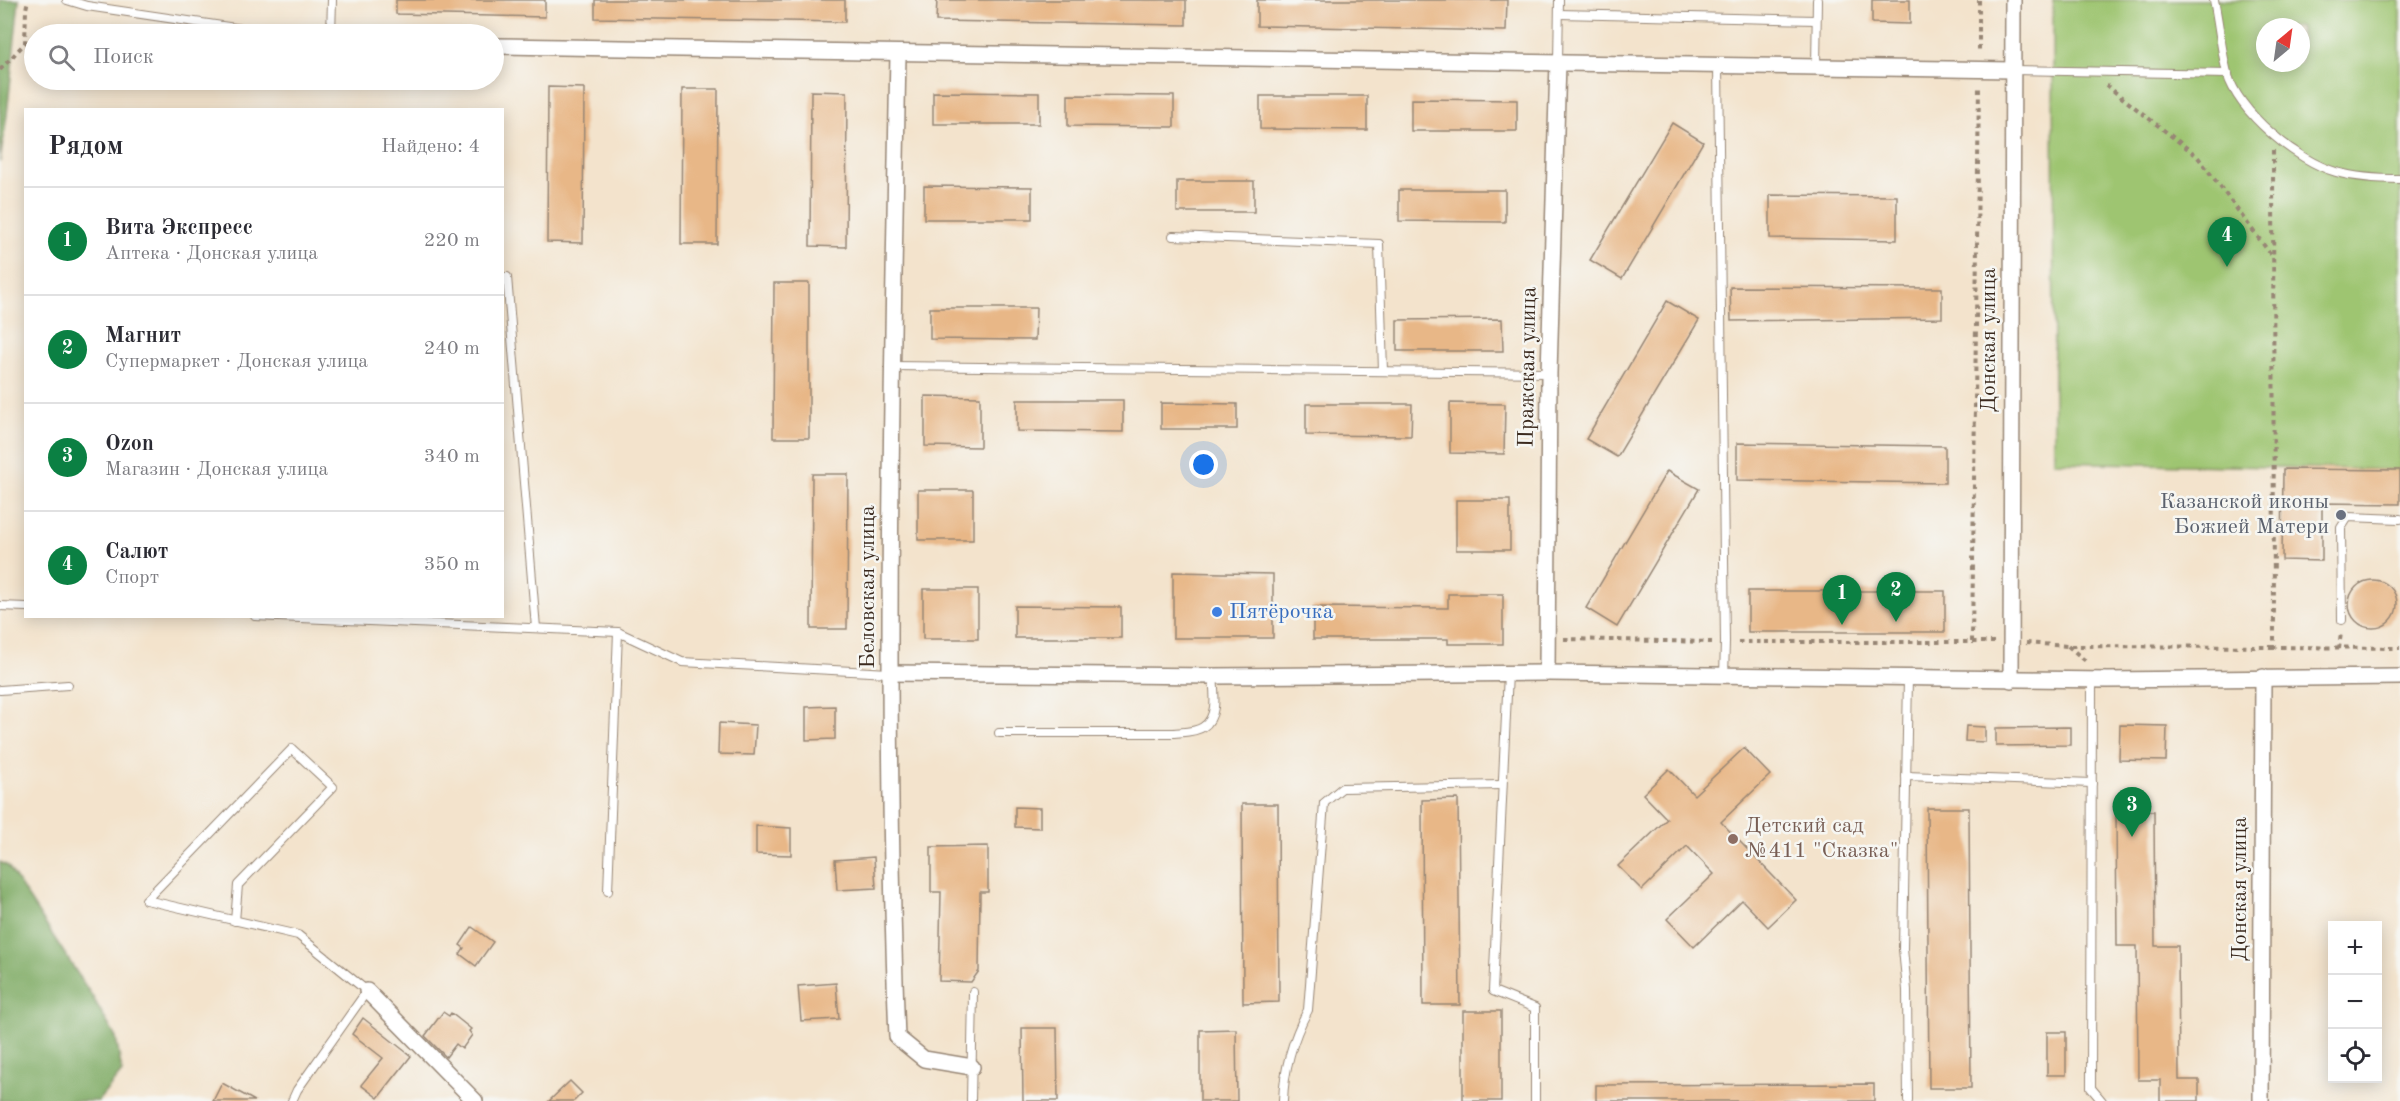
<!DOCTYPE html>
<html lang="ru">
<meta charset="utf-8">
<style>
body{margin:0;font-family:"Old Standard TT",serif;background:#f2f2f3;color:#2b2b33}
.controls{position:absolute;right:18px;bottom:18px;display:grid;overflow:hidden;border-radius:0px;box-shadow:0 3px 15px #0003}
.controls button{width:54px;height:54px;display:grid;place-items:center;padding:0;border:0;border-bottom:2px solid #e1e1e2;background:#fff;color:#2b2b33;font:30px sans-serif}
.compass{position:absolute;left:2256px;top:18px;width:54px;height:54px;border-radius:50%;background:#fff;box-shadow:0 3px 15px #0003;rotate:29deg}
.you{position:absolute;left:1204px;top:465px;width:21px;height:21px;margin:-15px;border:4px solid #fff;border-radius:50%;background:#1a73e8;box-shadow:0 0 0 9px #1a73e833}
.badge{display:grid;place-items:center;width:39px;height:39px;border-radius:50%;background:#0b8043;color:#fff;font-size:20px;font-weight:700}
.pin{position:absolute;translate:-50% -50px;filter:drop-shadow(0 2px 3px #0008)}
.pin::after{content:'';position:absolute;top:32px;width:21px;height:18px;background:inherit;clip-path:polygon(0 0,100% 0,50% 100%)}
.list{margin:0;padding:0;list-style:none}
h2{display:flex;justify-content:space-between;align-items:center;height:78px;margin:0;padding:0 24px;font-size:26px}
h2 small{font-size:20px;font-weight:400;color:#7c7c81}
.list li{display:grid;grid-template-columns:39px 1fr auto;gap:18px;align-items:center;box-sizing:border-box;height:108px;padding:0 24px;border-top:2px solid #e1e1e2}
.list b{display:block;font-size:22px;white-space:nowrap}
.list p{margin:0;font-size:20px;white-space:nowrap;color:#7c7c81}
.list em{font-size:20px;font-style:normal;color:#7c7c81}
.icon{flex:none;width:33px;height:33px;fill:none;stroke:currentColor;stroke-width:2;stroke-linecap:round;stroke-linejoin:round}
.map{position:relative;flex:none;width:2400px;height:1101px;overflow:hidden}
.search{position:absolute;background:#fff;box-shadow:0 3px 15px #0003;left:24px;top:24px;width:480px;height:66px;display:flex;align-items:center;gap:15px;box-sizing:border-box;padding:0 21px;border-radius:33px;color:#7c7c81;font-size:22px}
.panel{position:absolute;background:#fff;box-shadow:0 3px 15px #0003;left:24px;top:108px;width:480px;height:510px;border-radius:0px}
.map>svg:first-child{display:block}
.green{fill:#9ec571;stroke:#6c7848;stroke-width:1.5;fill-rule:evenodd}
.forest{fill:#7eaa63;stroke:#5c6a40;stroke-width:1.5}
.building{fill:#e8b787}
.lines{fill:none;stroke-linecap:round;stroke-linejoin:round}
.lane-casing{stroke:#978675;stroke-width:10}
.street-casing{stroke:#978675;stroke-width:18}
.path{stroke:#978675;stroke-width:4;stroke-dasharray:4.5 4.5;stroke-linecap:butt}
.lane{stroke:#fff;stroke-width:8}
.street{stroke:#fff;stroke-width:15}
.worship-dot{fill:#6b7280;stroke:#f6f6f2;stroke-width:2}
.shop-dot{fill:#3f7fe0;stroke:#f6f6f2;stroke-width:2}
.education-dot{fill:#8d6e63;stroke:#f6f6f2;stroke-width:2}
.labels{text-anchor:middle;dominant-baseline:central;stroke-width:5;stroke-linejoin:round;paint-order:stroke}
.street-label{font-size:22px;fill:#3b2a1e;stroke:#f6f6f2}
.worship-label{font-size:22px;fill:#5b616d;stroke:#f6f6f2;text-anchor:end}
.shop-label{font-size:22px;fill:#366cbe;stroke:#f6f6f2;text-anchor:start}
.education-label{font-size:22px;fill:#785e54;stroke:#f6f6f2;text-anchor:start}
</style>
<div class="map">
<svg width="2400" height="1101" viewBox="0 0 2400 1101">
<rect width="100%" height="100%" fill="#f6f6f2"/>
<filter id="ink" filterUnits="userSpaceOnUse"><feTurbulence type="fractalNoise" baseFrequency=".0167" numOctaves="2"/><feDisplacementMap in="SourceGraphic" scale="12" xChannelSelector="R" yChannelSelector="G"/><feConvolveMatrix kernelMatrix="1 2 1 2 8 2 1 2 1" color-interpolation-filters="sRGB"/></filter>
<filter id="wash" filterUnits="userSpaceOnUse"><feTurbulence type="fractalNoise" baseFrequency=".008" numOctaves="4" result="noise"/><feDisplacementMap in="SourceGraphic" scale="24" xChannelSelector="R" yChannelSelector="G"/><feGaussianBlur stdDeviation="1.35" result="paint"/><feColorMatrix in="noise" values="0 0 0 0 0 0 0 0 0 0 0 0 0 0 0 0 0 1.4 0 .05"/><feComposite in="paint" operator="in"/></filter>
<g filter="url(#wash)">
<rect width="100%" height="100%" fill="#f3e3cc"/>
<path class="green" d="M2053,0H2400V470L2054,462ZM2265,27H2301V63H2265Z"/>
<g class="forest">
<polygon points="0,0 19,0 7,115 0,162"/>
<polygon points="0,862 8,866 92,996 116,1038 122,1072 98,1101 0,1101"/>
</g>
<g id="blocks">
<g class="building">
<polygon points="396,0 545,0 545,17 396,14"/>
<polygon points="595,0 845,0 845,22 595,18"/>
<polygon points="937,0 1186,0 1186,25 936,21"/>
<polygon points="1257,0 1507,0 1506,31 1257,26"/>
<polygon points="1872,0 1910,0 1910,24 1872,23"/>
<polygon points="548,87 584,88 583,243 547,242"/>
<polygon points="682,89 718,89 717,244 681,244"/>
<polygon points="811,91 847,92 846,247 810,246"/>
<polygon points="933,92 1039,93 1039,124 933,124"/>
<polygon points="1068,95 1174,96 1174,127 1068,126"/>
<polygon points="1260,96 1367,96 1367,130 1260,129"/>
<polygon points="1411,99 1517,100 1517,131 1411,131"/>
<polygon points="1672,123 1703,142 1622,279 1590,260"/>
<rect x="1177" y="181" width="77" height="31"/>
<polygon points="924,186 1032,187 1032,219 924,219"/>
<polygon points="1399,190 1505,190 1505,222 1399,221"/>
<polygon points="1770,195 1897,196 1897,240 1770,238"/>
<polygon points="774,283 809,283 809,438 773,438"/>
<polygon points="1730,287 1942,288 1942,318 1731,321"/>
<polygon points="1667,301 1699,320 1617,457 1586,439"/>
<polygon points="930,308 1036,308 1035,340 930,339"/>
<polygon points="1502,319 1503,351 1397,351 1397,320"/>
<polygon points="925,396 980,397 980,447 925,446"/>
<polygon points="1017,400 1123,400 1123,432 1017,431"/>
<polygon points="1161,403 1237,404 1237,429 1161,429"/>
<polygon points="1450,403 1505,404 1504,454 1450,453"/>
<polygon points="1306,404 1412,404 1411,436 1306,435"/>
<polygon points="1737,443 1945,446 1945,483 1737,480"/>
<polygon points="2283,469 2400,470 2400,504 2322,503 2322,561 2282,560"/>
<polygon points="1667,471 1699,489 1617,627 1586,608"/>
<polygon points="812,474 848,474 847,629 811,629"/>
<rect x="918" y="490" width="55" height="50"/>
<rect x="1456" y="500" width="54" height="50"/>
<polygon points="1173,572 1273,574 1273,638 1173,638"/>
<circle cx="2373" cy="604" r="24"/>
<rect x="923" y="589" width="55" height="50"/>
<rect x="1748" y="591" width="197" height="41"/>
<polygon points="1448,594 1503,594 1503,644 1448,644 1448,639 1313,639 1313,607 1448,608"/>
<polygon points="1015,606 1121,607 1121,638 1015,638"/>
<polygon points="835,706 835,739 806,740 806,707"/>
<polygon points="719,723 756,725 754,755 718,754"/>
<polygon points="2120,725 2167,726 2166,761 2119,760"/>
<polygon points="1966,726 1985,727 1985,742 1965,741"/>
<polygon points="2070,727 2070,745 1996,746 1996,728"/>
<polygon points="1744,748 1770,775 1721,822 1796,900 1768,927 1742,900 1694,947 1667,919 1714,874 1687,846 1642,890 1618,866 1667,819 1643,794 1669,769 1694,795"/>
<polygon points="1458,799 1460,1005 1423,1005 1422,800"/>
<polygon points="1242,804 1278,804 1279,1002 1243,1003"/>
<polygon points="1015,807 1040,808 1040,828 1015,827"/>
<polygon points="1927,808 1969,808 1971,1088 1929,1088"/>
<polygon points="2116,811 2154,811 2155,946 2178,946 2179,1080 2199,1080 2199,1101 2160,1101 2160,1080 2138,1080 2137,946 2117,946"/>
<polygon points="756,826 791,828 791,855 756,854"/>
<polygon points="988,846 988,892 980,892 979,971 971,982 939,981 941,892 931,892 931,847"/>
<polygon points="874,857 876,888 837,890 835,860"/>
<polygon points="472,927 493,942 476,966 460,954 464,948 460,945"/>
<polygon points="836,983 839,1019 801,1021 798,986"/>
<rect x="1463" y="1011" width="38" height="90"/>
<polygon points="443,1012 449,1016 451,1013 471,1029 469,1031 472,1035 462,1049 456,1044 446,1057 425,1036"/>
<polygon points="363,1018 411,1056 378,1098 361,1085 383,1058 352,1034"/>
<polygon points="1022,1028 1057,1028 1058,1101 1023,1101"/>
<polygon points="1236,1029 1237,1101 1200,1101 1200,1030"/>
<rect x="2047" y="1032" width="19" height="43"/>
<polygon points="570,1081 582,1093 574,1101 549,1101"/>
<polygon points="222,1083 255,1101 213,1101"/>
<polygon points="1874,1084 1874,1101 1596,1101 1596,1085"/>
</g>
</g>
</g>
<g filter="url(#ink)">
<use href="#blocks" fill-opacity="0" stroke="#978675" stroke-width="1.5"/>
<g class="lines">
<defs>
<g id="lane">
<polyline points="67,0 87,6 276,34"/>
<path d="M2214,0C2219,24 2221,49 2227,73C2239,113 2297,161 2336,172C2358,178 2378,179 2400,179"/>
<polyline points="1559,14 1816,20"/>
<polyline points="331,34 332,0"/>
<polyline points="1558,62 1559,0"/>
<polyline points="1718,65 1725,642 1724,676"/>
<polyline points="1816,67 1817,0"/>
<polyline points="2012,70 2228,74"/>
<polyline points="1173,236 1379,244 1383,371"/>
<polyline points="502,277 507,277 536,628"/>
<polyline points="892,366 1549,373"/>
<polyline points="0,606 26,607"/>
<polyline points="255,616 618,632 682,662 889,673"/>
<polyline points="2342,620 2341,528 2348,517 2400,519"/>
<polyline points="1508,673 1493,991 1535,1008 1535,1101"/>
<polyline points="2092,680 2091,1088 2102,1101"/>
<polyline points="0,690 68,685"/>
<path d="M999,733H1174C1183,732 1196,732 1203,727C1219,717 1214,691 1213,676"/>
<polyline points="1906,776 2092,783"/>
<polyline points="608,891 618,632"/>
<polyline points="146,900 292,749 333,787 238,885 235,921"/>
<polyline points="146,900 298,935 367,991 297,1090 292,1101"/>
<polyline points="971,1101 973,992"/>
<path d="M1283,1101C1284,1070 1293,1038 1308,1010L1324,803L1342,788L1502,785"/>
<polyline points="1908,1101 1907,990 1903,949 1908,678"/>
</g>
<g id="street">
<polyline points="494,46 2012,70"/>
<path d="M898,54C892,381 884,709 897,1037L924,1059L972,1067"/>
<polyline points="889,673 1213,676 1547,673 2108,680 2400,677"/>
<polyline points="1547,673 1549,373 1558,62"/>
<polyline points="2011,680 2013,0"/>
<polyline points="367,991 475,1101"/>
<polyline points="2261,1101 2263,677"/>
</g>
</defs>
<use href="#lane" class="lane-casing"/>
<use href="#street" class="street-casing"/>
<g class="path">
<polyline points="1979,0 1979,54"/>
<polyline points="0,70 25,43 26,9 28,0"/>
<polyline points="2106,85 2197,156 2272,256"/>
<polyline points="2273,150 2274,647 2400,648"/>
<polyline points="1564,639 1712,642"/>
<polyline points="1738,642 1994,642"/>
<polyline points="1972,642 1979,85"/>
<polyline points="2026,643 2068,646 2274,647"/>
<polyline points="2068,646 2088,663"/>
<polyline points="2339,649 2341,632"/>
</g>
<use href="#lane" class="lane"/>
<use href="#street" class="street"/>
</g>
</g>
<circle class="worship-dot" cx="2341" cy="515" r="6"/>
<circle class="shop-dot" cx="1217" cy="612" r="6"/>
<circle class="education-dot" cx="1733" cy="839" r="6"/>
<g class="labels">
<g class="street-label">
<text transform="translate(1989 340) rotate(-90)">Донская улица</text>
<text transform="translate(1528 367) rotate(-89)">Пражская улица</text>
<text transform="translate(868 587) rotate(-90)">Беловская улица</text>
<text transform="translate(2240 889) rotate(-90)">Донская улица</text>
</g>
<g class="worship-label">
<text x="2329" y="502">Казанской иконы<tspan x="2329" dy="25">Божией Матери</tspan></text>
</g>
<g class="shop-label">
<text x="1229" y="612">Пятёрочка</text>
</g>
<g class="education-label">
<text x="1745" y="826">Детский сад<tspan x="1745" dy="25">№411 "Сказка"</tspan></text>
</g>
</g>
</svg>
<div class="controls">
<button>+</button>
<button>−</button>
<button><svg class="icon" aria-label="locate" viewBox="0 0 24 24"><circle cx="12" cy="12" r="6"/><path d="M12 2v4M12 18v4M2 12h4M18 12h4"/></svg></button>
</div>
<svg class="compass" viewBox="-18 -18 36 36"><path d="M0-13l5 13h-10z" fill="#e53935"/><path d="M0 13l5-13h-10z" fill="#7c7c81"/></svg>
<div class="you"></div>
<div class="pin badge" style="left:1842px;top:625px">1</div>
<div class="pin badge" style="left:1896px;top:622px">2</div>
<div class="pin badge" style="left:2132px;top:837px">3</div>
<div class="pin badge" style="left:2227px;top:267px">4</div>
<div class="search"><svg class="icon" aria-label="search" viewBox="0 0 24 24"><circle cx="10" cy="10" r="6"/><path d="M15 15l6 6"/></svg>Поиск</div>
<section class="panel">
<h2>Рядом<small>Найдено: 4</small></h2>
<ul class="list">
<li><span class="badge">1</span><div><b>Вита Экспресс</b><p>Аптека · Донская улица</p></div><em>220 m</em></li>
<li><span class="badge">2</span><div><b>Магнит</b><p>Супермаркет · Донская улица</p></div><em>240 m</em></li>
<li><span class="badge">3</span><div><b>Ozon</b><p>Магазин · Донская улица</p></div><em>340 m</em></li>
<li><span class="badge">4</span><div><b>Салют</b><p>Спорт</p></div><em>350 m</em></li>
</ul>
</section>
</div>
